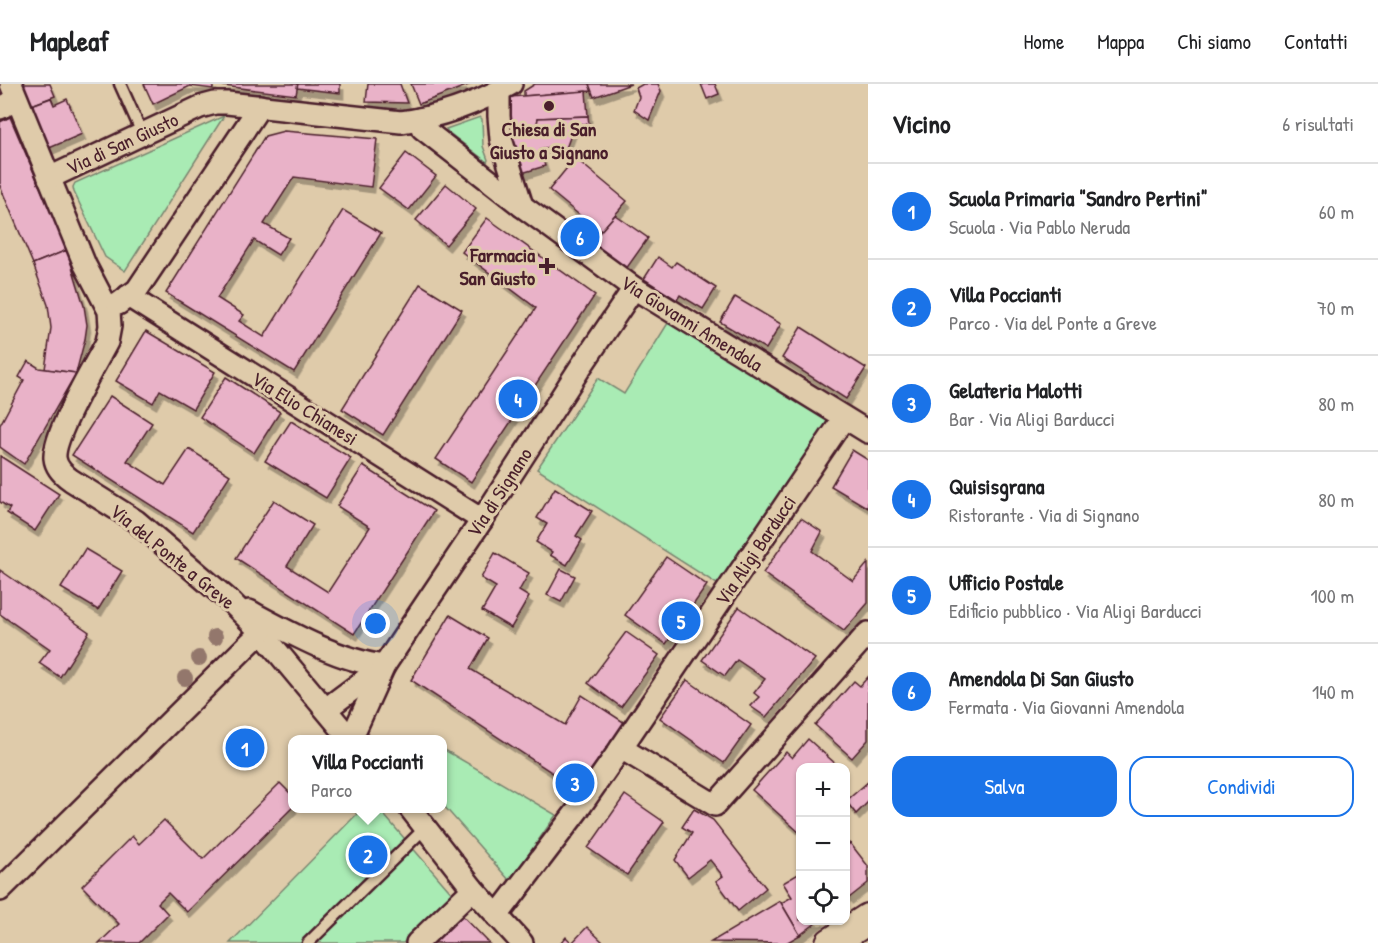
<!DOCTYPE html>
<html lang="it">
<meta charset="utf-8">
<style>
body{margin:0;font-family:"Patrick Hand",sans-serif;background:#f2f2f2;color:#202124}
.controls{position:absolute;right:18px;bottom:18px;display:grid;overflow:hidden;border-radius:12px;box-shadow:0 2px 4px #0004}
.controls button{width:54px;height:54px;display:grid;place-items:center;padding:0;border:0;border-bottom:2px solid #e0e0e0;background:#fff;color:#202124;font:30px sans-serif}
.you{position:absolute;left:376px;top:540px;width:21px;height:21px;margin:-15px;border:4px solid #fff;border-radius:50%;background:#1a73e8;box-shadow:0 0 0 9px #1a73e833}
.badge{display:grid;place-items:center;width:39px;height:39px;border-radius:50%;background:#1a73e8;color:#fff;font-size:20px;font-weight:700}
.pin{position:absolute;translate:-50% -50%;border:3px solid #fff;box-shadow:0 2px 6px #0006}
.popup{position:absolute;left:288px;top:651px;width:159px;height:78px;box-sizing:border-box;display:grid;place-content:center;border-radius:12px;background:#fff;filter:drop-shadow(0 2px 4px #0005);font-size:20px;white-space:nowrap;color:#757577}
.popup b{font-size:22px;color:#202124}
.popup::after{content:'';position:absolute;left:50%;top:100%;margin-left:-12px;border:12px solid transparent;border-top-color:#fff}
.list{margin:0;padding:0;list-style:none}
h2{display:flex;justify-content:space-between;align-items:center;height:78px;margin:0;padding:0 24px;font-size:26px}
h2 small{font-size:20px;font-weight:400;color:#757577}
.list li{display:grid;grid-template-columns:39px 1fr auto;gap:18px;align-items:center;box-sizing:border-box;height:96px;padding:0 24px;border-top:2px solid #e0e0e0}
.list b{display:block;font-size:22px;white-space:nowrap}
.list p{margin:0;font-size:20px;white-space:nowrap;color:#757577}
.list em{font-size:20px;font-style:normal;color:#757577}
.actions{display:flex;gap:12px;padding:18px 24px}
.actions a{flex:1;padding:14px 0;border:2px solid #1a73e8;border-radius:18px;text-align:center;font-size:21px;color:#1a73e8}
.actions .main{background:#1a73e8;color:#fff}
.icon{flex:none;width:33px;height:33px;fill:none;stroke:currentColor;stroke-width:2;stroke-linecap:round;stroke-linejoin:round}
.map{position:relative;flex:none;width:868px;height:859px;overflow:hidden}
header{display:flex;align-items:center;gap:36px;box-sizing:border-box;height:84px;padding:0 30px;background:#fff;border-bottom:2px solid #e0e0e0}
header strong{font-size:28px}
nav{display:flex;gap:33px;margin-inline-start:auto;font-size:21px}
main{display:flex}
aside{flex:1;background:#fff}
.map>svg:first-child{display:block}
.green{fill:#a9ebb4;stroke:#7a8570;stroke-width:1.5}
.building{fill:#e9b2c8;stroke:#4a1f2b;stroke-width:1.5;filter:url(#shadow)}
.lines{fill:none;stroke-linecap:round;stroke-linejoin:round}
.service-casing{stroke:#4a1f2b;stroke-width:15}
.minor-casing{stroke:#4a1f2b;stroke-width:26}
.secondary-casing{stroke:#4a1f2b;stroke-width:34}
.service{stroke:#dfcbaa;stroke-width:10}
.minor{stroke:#dfcbaa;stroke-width:21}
.secondary{stroke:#dfcbaa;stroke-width:30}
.tree{fill:#93776c}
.poi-dot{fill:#4a1f2b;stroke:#dfcbaa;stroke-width:2}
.labels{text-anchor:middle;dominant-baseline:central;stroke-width:6;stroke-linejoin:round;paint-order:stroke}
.poi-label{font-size:20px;font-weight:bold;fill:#4a1f2b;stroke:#dfcbaa}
.street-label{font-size:20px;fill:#4a1f2b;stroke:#dfcbaa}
</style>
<header>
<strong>Mapleaf</strong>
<nav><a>Home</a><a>Mappa</a><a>Chi siamo</a><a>Contatti</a></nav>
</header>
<main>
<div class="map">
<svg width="868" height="859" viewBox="0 0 868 859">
<defs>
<filter id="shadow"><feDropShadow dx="3.5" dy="6" stdDeviation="0" flood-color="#0004"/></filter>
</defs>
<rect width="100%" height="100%" fill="#dfcbaa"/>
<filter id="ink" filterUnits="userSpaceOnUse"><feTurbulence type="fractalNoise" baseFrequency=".0167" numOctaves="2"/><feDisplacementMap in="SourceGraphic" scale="12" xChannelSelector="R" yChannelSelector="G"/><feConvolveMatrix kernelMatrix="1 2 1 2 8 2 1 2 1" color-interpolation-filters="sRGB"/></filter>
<g filter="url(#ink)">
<g class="green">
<polygon points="224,32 125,187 105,173 74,108 73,103 75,99"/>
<polygon points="480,33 482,35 483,62 488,76 487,78 448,48 446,45"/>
<polygon points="668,239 831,335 720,502 537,385 598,294 624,310"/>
<polygon points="443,665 556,731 510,797 443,721"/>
<polygon points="354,725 379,725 454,812 403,859 230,859 357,730"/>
</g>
<g class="building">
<polygon points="20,0 50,0 55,12 29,22"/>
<polygon points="144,0 213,0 213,5 190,2 153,20"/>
<polygon points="224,0 298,0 296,11 224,2"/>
<polygon points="298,0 340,0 340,9 297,4"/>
<polygon points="368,0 400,0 407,19 366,18"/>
<polygon points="411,0 471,0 419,20"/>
<polygon points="535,0 589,0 592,7 524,12 524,7"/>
<polygon points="589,0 631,0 594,13"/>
<polygon points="643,0 658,0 661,7 649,36 634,26 639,13 636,4"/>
<polygon points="701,0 715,0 719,10 707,15"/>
<polygon points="586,7 588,32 538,34 536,48 522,48 510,52 510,13"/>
<polygon points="51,14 54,21 67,15 82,50 47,65 29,22"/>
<polygon points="588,32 589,40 575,40 565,67 560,67 552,62 540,66 545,82 522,89 510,52 522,48 536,48 538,34"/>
<polygon points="10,33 67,166 33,180 0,102 0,38"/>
<polygon points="284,47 377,55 371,103 294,93 264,140 289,154 278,171 254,156 217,214 244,231 239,237 264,253 343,126 381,149 294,288 166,209 265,52"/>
<polygon points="406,69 436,92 409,126 379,104"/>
<polygon points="575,74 627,117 600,148 549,106"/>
<polygon points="446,100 476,125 446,161 416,136"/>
<polygon points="615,131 648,154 626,185 593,161 600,148"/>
<polygon points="487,134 595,211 471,398 436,375 536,224 462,168"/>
<polygon points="67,166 84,222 87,241 85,255 76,289 45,285 51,244 48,221 33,180"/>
<polygon points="658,173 672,183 676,178 716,204 703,225 680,211 677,216 644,195"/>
<polygon points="420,200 462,226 383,351 342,325"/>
<polygon points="735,213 781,240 766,265 720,238"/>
<polygon points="801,243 866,284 846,315 782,274"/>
<polygon points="146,247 215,288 193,325 160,306 153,319 116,297"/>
<polygon points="28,277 39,284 76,289 24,380 0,363 0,341 24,296 19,293"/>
<polygon points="226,293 280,328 254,369 200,333"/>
<polygon points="110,312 152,339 127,377 165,401 189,365 230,391 193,448 72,371"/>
<polygon points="291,337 351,374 326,414 265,377"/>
<polygon points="852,366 868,376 868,424 831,402"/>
<polygon points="0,372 59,410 35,447 7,429 10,424 0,418"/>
<polygon points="363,382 434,427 354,550 236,474 274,416 313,441 287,482 328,508 370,443 337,422"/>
<polygon points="555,404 592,427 576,452 582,456 567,481 550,471 552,468 536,458 547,440 537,434"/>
<polygon points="801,434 822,448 812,467 853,497 868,479 868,519 844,547 763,489"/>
<polygon points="85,465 122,487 98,526 61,504"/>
<polygon points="495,469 529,489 519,507 529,513 511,544 482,527 496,503 481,494"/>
<polygon points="666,473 707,501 666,560 625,531"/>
<polygon points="561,485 575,492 561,518 547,511"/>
<polygon points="0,486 89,548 60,593 39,579 50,565 0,530"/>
<polygon points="739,523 815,575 766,633 750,622 759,613 754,609 765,595 737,576 725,592 702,576"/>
<polygon points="450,531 488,554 470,585 565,641 582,611 625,639 577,705 411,596"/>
<polygon points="626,548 659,571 621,623 588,599"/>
<polygon points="868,593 868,656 852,674 815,641 854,597 860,602"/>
<polygon points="687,596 751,641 724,679 660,634"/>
<polygon points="808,655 838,682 837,684 800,684 800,707 799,709 800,711 800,749 752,706 786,668 792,674"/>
<polygon points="868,698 868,718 856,730 846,717"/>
<polygon points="280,699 293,712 293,723 187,828 168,809 158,819 168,830 139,859 99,859 119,840 82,802 132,752 139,760 164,736 203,775"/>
<polygon points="625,711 664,738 627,791 588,764"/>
<polygon points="694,725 713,736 766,804 738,827 716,797 723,792 710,776 688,793 675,776 692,749 682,743"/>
<polygon points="850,759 868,782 868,799 849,814 846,810 846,763"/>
<polygon points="800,789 800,836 820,836 800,851 781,819 792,813 783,799"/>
<polygon points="780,817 800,851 786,859 711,858"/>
<polygon points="458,827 489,859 431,859"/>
<polygon points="587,843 604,859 561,859 566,853 572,859"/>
</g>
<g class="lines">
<defs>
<g id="service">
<polyline points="120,0 142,49"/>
<polyline points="308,859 426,743"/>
</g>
<g id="minor">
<path d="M11,0L85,181L109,227L110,242L107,258C95,281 53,351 55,374C56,384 64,391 71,396L136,437L232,519L261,548L351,656"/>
<polyline points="499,7 499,32 501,55 522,122"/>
<polyline points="0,24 17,16"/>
<polyline points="420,35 422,44 522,122 634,204 868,348"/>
<path d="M49,94L200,23L215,19H227L401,38C439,33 478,19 511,0"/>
<polyline points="128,212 482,436"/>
<polyline points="118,220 137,206 260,22"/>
<path d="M249,527C290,549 338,576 384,582"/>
<polyline points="326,625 381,584"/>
<polyline points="351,655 384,582 482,436 580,284 634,204"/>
<polyline points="621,664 715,721 868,549"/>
<polyline points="410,724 473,805 522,859"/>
<polyline points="0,806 261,548"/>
<polyline points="497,832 577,727 621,664 844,334"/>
<polyline points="417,859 473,805"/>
</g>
<polyline id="secondary" points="831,859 868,835"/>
</defs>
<use href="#service" class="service-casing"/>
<use href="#minor" class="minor-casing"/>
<use href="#secondary" class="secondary-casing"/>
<use href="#service" class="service"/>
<use href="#minor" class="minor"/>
<use href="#secondary" class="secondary"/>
</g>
<g class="tree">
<circle cx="215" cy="553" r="8"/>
<circle cx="199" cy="574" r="8"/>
<circle cx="185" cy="594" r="8"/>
</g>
</g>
<g class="poi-dot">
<circle cx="549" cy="22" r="6"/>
<path d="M544 173h6v6h6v6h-6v6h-6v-6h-6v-6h6z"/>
</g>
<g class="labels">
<g class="poi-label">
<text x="549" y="44">Chiesa di San<tspan x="549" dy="23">Giusto a Signano</tspan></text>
<text x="535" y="170" text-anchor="end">Farmacia<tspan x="535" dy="23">San Giusto</tspan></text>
</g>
<g class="street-label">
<text transform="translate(122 59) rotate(-25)">Via di San Giusto</text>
<text transform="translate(692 239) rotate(32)">Via Giovanni Amendola</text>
<text transform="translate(305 324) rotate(32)">Via Elio Chianesi</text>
<text transform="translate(499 408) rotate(-57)">Via di Signano</text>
<text transform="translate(755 466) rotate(-56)">Via Aligi Barducci</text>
<text transform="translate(173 472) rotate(39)">Via del Ponte a Greve</text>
</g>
</g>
</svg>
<div class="controls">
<button>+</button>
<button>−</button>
<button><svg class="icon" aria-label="locate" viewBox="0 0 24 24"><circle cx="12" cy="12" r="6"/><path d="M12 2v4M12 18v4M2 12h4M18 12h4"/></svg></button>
</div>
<div class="you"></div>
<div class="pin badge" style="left:245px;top:664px">1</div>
<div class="pin badge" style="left:368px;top:771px">2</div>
<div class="popup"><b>Villa Poccianti</b>Parco</div>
<div class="pin badge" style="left:575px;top:699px">3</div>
<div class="pin badge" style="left:518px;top:315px">4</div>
<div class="pin badge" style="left:681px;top:537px">5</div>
<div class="pin badge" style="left:580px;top:153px">6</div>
</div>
<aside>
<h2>Vicino<small>6 risultati</small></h2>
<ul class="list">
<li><span class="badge">1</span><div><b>Scuola Primaria &quot;Sandro Pertini&quot;</b><p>Scuola · Via Pablo Neruda</p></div><em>60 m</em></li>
<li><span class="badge">2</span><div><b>Villa Poccianti</b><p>Parco · Via del Ponte a Greve</p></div><em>70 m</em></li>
<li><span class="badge">3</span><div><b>Gelateria Malotti</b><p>Bar · Via Aligi Barducci</p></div><em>80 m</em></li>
<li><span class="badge">4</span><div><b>Quisisgrana</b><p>Ristorante · Via di Signano</p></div><em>80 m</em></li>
<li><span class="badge">5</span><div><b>Ufficio Postale</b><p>Edificio pubblico · Via Aligi Barducci</p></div><em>100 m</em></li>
<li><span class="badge">6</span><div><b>Amendola Di San Giusto</b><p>Fermata · Via Giovanni Amendola</p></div><em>140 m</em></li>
</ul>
<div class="actions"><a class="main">Salva</a><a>Condividi</a></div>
</aside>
</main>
